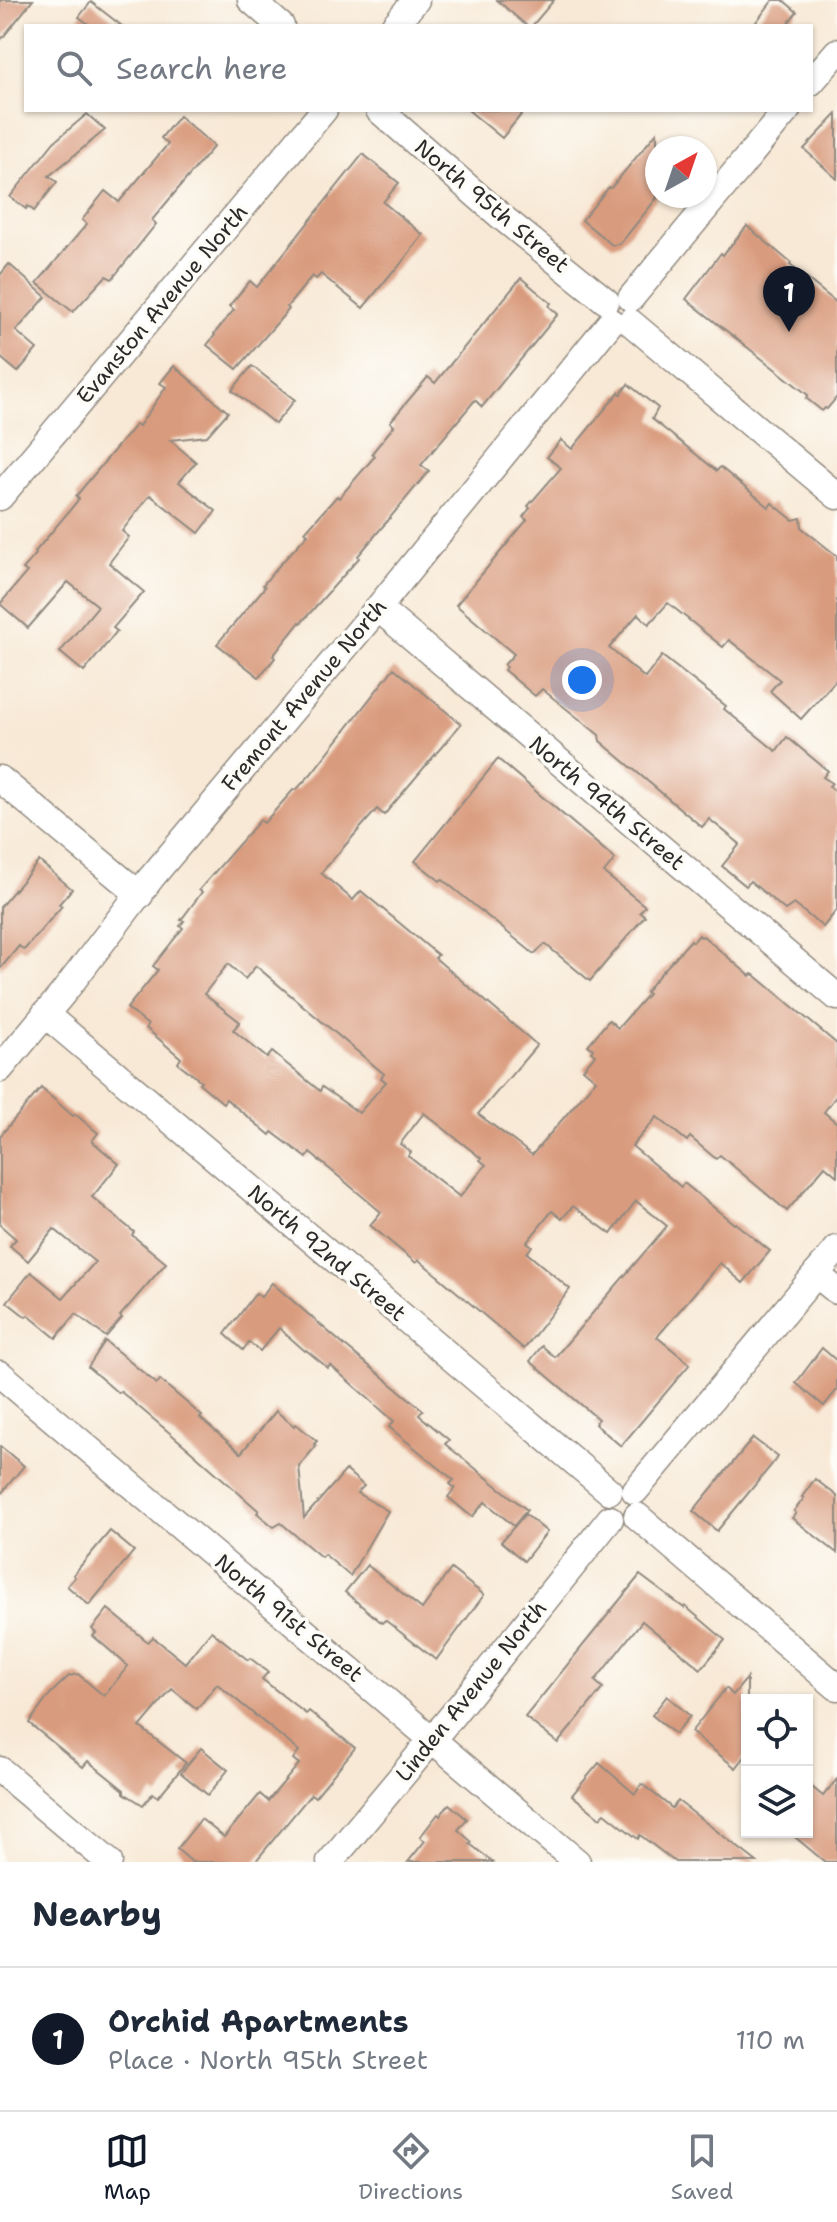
<!DOCTYPE html>
<meta charset="utf-8">
<style>
body{margin:0;font-family:"Shantell Sans",sans-serif;background:#f6f6f7;color:#1f2937}
.controls{position:absolute;right:24px;bottom:24px;display:grid;overflow:hidden;border-radius:0px;box-shadow:0 2px 6px #0004}
.controls button{width:72px;height:72px;display:grid;place-items:center;padding:0;border:0;border-bottom:2px solid #e0e1e3;background:#fff;color:#1f2937;font:40px sans-serif}
.compass{position:absolute;left:645px;top:136px;width:72px;height:72px;border-radius:50%;background:#fff;box-shadow:0 2px 6px #0004;rotate:40deg}
.you{position:absolute;left:582px;top:680px;width:28px;height:28px;margin:-20px;border:6px solid #fff;border-radius:50%;background:#1a73e8;box-shadow:0 0 0 12px #1a73e833}
.badge{display:grid;place-items:center;width:52px;height:52px;border-radius:50%;background:#111827;color:#fff;font-size:26px;font-weight:700}
.pin{position:absolute;translate:-50% -66px;filter:drop-shadow(0 2px 4px #0008)}
.pin::after{content:'';position:absolute;top:42px;width:28px;height:24px;background:inherit;clip-path:polygon(0 0,100% 0,50% 100%)}
.list{margin:0;padding:0;list-style:none}
h2{display:flex;justify-content:space-between;align-items:center;height:104px;margin:0;padding:0 32px;font-size:34px}
h2 small{font-size:26px;font-weight:400;color:#747a83}
.list li{display:grid;grid-template-columns:52px 1fr auto;gap:24px;align-items:center;box-sizing:border-box;height:144px;padding:0 32px;border-top:2px solid #e0e1e3}
.list b{display:block;font-size:30px;white-space:nowrap}
.list p{margin:0;font-size:26px;white-space:nowrap;color:#747a83}
.list em{font-size:26px;font-style:normal;color:#747a83}
.icon{flex:none;width:44px;height:44px;fill:none;stroke:currentColor;stroke-width:2;stroke-linecap:round;stroke-linejoin:round}
.map{position:relative;flex:none;width:837px;height:1862px;overflow:hidden}
.search{position:absolute;background:#fff;box-shadow:0 2px 6px #0004;left:24px;right:24px;top:24px;height:88px;display:flex;align-items:center;gap:20px;box-sizing:border-box;padding:0 28px;border-radius:0px;color:#747a83;font-size:30px}
.sheet{height:248px;background:#fff}
nav{display:flex;justify-content:space-around;align-items:center;box-sizing:border-box;height:112px;border-top:2px solid #e0e1e3;background:#fff;font-size:22px;color:#747a83}
nav a{display:grid;justify-items:center;gap:4px}
nav .on{color:#111827}
.map>svg:first-child{display:block}
.building{fill:#d99b7e;fill-rule:evenodd}
.lines{fill:none;stroke-linecap:round;stroke-linejoin:round}
.street-casing{stroke:#928a80;stroke-width:29}
.street{stroke:#fff;stroke-width:26}
.labels{text-anchor:middle;dominant-baseline:central;stroke-width:7;stroke-linejoin:round;paint-order:stroke}
.street-label{font-size:22px;fill:#2b2b2b;stroke:#fdfcf7}
</style>
<div class="map">
<svg width="837" height="1862" viewBox="0 0 837 1862">
<rect width="100%" height="100%" fill="#fdfcf7"/>
<filter id="ink" filterUnits="userSpaceOnUse"><feTurbulence type="fractalNoise" baseFrequency=".0125" numOctaves="2"/><feDisplacementMap in="SourceGraphic" scale="16" xChannelSelector="R" yChannelSelector="G"/><feConvolveMatrix kernelMatrix="1 2 1 2 8 2 1 2 1" color-interpolation-filters="sRGB"/></filter>
<filter id="wash" filterUnits="userSpaceOnUse"><feTurbulence type="fractalNoise" baseFrequency=".006" numOctaves="4" result="noise"/><feDisplacementMap in="SourceGraphic" scale="32" xChannelSelector="R" yChannelSelector="G"/><feGaussianBlur stdDeviation="1.8" result="paint"/><feColorMatrix in="noise" values="0 0 0 0 0 0 0 0 0 0 0 0 0 0 0 0 0 1.4 0 .05"/><feComposite in="paint" operator="in"/></filter>
<g filter="url(#wash)">
<rect width="100%" height="100%" fill="#f8e9d6"/>
<g id="blocks">
<g class="building">
<polygon points="0,0 33,0 0,41"/>
<polygon points="497,0 554,0 532,26 527,26"/>
<polygon points="773,0 783,0 797,12 786,26 753,26"/>
<polygon points="91,2 122,26 91,26 79,17"/>
<polygon points="468,110 525,110 502,138"/>
<polygon points="87,114 105,130 49,176 57,182 34,211 28,206 26,209 10,197 54,142"/>
<polygon points="837,114 837,179 804,149"/>
<polygon points="179,116 214,146 152,220 156,224 112,279 106,276 73,312 37,283 87,224 82,220 105,191 119,202 168,144 161,138"/>
<polygon points="657,132 657,198 620,244 612,245 582,220 609,187 611,188"/>
<polygon points="363,154 399,183 383,202 423,235 395,271 394,270 363,308 321,274 316,279 312,276 287,307 289,309 237,369 207,345 215,335 214,334 234,310 229,306 250,281 257,287"/>
<polygon points="747,226 791,263 790,265 837,303 837,397 827,409 825,408 822,411 806,398 808,395 686,299 721,253 723,255"/>
<polygon points="9,264 46,297 16,331 37,349 18,372 0,357 0,275"/>
<polygon points="521,278 551,303 549,306 558,314 482,407 475,400 421,465 429,471 358,556 359,558 301,623 300,622 273,656 275,658 259,677 217,644 265,587 263,585 275,570 308,534 305,532 320,515 337,496 339,498 375,456 372,453 394,426 390,422 428,377 435,383"/>
<polygon points="174,366 228,412 207,436 170,440 196,462 179,482 216,511 199,533 150,495 122,531 129,537 109,563 144,592 113,628 117,631 84,672 60,652 98,606 68,582 28,628 0,604 27,572 23,569 36,554 35,552 79,499 76,496 136,424 139,426 166,387 160,383"/>
<polygon points="252,366 295,400 275,424 232,390"/>
<polygon points="628,384 658,408 652,419 717,471 720,467 769,507 772,503 793,520 801,518 802,528 837,556 837,679 801,719 770,691 780,680 729,640 723,647 668,603 649,624 638,614 609,648 645,678 662,656 726,706 724,709 776,751 787,737 828,771 823,777 832,783 829,786 837,793 837,910 823,927 794,904 785,910 750,881 746,886 722,866 740,844 709,819 702,827 600,741 599,735 542,689 535,696 504,670 506,667 504,665 514,654 456,605 527,520 523,517 530,508 528,506 561,468 547,457 561,440 572,449 619,392 621,394"/>
<path d="M394,668L461,724L384,815L377,809L321,873L353,900L361,891L438,955L435,958L537,1045L478,1114L532,1155L596,1080L583,1069L595,1055L591,1052L593,1049L588,1045L609,1020L618,1028L648,994L646,992L653,982L691,940L693,942L699,935L701,937L703,936L750,976L752,974L756,976L837,1044V1095L824,1112L837,1123V1176L825,1166L787,1211L720,1155L716,1159L690,1137L687,1141L657,1117L632,1146L681,1187L684,1183L734,1224L735,1223L770,1251L743,1283L720,1263L657,1337L690,1364L621,1446L595,1424L598,1419L530,1361L542,1346L555,1357L667,1226L636,1201L611,1234L573,1206L562,1219L552,1211L527,1242L532,1246L527,1253L570,1289L524,1349L419,1260L416,1263L370,1225L381,1212L343,1180L310,1153L307,1158L272,1132L270,1135L226,1099L223,1103L199,1083L201,1081L178,1063L181,1058L146,1028L148,1025L127,1008L158,970L153,966L183,928L180,926L184,921L181,920L202,892L199,890L260,820L264,823L294,789L296,790L311,774ZM228,964L245,979L256,966L384,1074L381,1078L386,1082L359,1113L322,1087L320,1091L272,1052L267,1058L233,1030L240,1022L204,994ZM424,1113L481,1158L480,1160L486,1165L460,1197L408,1156L411,1152L400,1144Z"/>
<polygon points="498,759 615,859 604,873 645,906 640,912 645,916 590,981 545,944 534,954 442,879 440,881 415,861"/>
<polygon points="39,861 72,889 59,904 62,906 24,950 19,946 0,969 0,907"/>
<polygon points="41,1088 73,1116 75,1114 98,1133 92,1141 119,1164 92,1197 134,1232 132,1235 166,1263 120,1316 122,1318 106,1337 76,1314 56,1338 28,1315 26,1317 7,1302 31,1272 63,1298 95,1262 54,1229 28,1261 10,1246 16,1239 0,1225 0,1136"/>
<polygon points="272,1283 345,1346 423,1410 419,1415 449,1440 445,1444 527,1510 514,1526 485,1502 472,1517 448,1497 455,1488 450,1484 454,1480 389,1427 394,1421 330,1365 328,1368 306,1350 305,1351 279,1328 260,1351 249,1342 243,1350 225,1334 256,1293 261,1297"/>
<polygon points="105,1341 157,1384 160,1380 202,1416 200,1418 241,1453 276,1411 294,1426 296,1424 317,1441 314,1444 316,1446 299,1466 304,1518 346,1470 364,1486 357,1493 388,1511 350,1576 324,1554 321,1557 281,1523 274,1527 257,1513 259,1511 190,1450 120,1391 118,1393 88,1367"/>
<polygon points="822,1348 837,1361 837,1390 824,1406 796,1383"/>
<polygon points="753,1438 778,1457 717,1531 693,1511"/>
<polygon points="0,1446 24,1466 0,1495"/>
<polygon points="815,1479 837,1496 837,1553 792,1518 796,1513 794,1511 804,1498 802,1497"/>
<polygon points="525,1514 547,1532 524,1561 501,1542"/>
<polygon points="110,1531 134,1551 89,1605 67,1586 75,1577 73,1575"/>
<polygon points="367,1565 422,1609 451,1569 484,1595 436,1660 385,1620 382,1623 345,1592"/>
<polygon points="640,1575 684,1608 685,1606 725,1640 701,1669 642,1621 595,1681 603,1688 558,1743 525,1717"/>
<polygon points="108,1609 148,1642 153,1637 185,1663 211,1631 248,1660 250,1658 268,1672 262,1679 306,1714 309,1711 355,1748 315,1797 311,1794 255,1862 192,1862 177,1849 201,1819 224,1837 260,1794 268,1801 299,1764 293,1759 299,1751 217,1684 197,1709 172,1689 140,1727 186,1763 158,1797 153,1793 143,1805 124,1793 124,1790 88,1761 83,1767 29,1723 51,1693 69,1676 78,1674 104,1696 128,1666 93,1636 96,1633 92,1629"/>
<polygon points="747,1678 747,1754 736,1768 691,1732 726,1688 733,1695"/>
<polygon points="667,1696 690,1716 675,1734 652,1715"/>
<polygon points="201,1748 228,1770 208,1795 181,1773"/>
<polygon points="599,1763 635,1794 642,1784 672,1808 678,1801 757,1862 675,1862 640,1835 638,1839 605,1813 600,1818 572,1795"/>
<polygon points="837,1779 837,1862 825,1862 795,1837 799,1832 807,1832 807,1783 823,1796"/>
<polygon points="449,1804 467,1819 458,1830 472,1842 470,1844 493,1862 408,1862 425,1841 420,1837 438,1814 440,1816"/>
</g>
</g>
</g>
<g filter="url(#ink)">
<use href="#blocks" fill-opacity="0" stroke="#928a80" stroke-width="2"/>
<g class="lines">
<defs>
<g id="street">
<polyline points="251,0 281,26"/>
<polyline points="394,26 416,0"/>
<polyline points="811,82 837,52"/>
<polyline points="379,110 503,218 606,301"/>
<polyline points="631,298 787,110"/>
<polyline points="630,322 837,496"/>
<polyline points="0,497 324,110"/>
<polyline points="378,608 837,997"/>
<polyline points="0,779 140,895"/>
<polyline points="45,1014 609,1491"/>
<polyline points="0,1069 64,992 151,878 378,608 611,322"/>
<polyline points="816,1274 837,1291"/>
<polyline points="0,1374 577,1862"/>
<polyline points="635,1491 837,1249"/>
<polyline points="637,1516 837,1687"/>
<polyline points="0,1770 109,1862"/>
<polyline points="330,1862 451,1717 610,1519"/>
</g>
</defs>
<use href="#street" class="street-casing"/>
<use href="#street" class="street"/>
</g>
</g>
<g class="labels">
<g class="street-label">
<text transform="translate(492 206) rotate(40)">North 95th Street</text>
<text transform="translate(162 304) rotate(-50)">Evanston Avenue North</text>
<text transform="translate(304 695) rotate(-50)">Fremont Avenue North</text>
<text transform="translate(607 803) rotate(40)">North 94th Street</text>
<text transform="translate(327 1253) rotate(40)">North 92nd Street</text>
<text transform="translate(289 1618) rotate(40)">North 91st Street</text>
<text transform="translate(471 1691) rotate(-51)">Linden Avenue North</text>
</g>
</g>
</svg>
<div class="controls">
<button><svg class="icon" aria-label="locate" viewBox="0 0 24 24"><circle cx="12" cy="12" r="6"/><path d="M12 2v4M12 18v4M2 12h4M18 12h4"/></svg></button>
<button><svg class="icon" aria-label="layers" viewBox="0 0 24 24"><path d="M12 4l9 5-9 5-9-5zM3 14l9 5 9-5"/></svg></button>
</div>
<svg class="compass" viewBox="-18 -18 36 36"><path d="M0-13l5 13h-10z" fill="#e53935"/><path d="M0 13l5-13h-10z" fill="#747a83"/></svg>
<div class="you"></div>
<div class="pin badge" style="left:789px;top:332px">1</div>
<div class="search"><svg class="icon" aria-label="search" viewBox="0 0 24 24"><circle cx="10" cy="10" r="6"/><path d="M15 15l6 6"/></svg>Search here</div>
</div>
<section class="sheet">
<h2>Nearby<small></small></h2>
<ul class="list">
<li><span class="badge">1</span><div><b>Orchid Apartments</b><p>Place · North 95th Street</p></div><em>110 m</em></li>
</ul>
</section>
<nav>
<a class="on"><svg class="icon" aria-label="map" viewBox="0 0 24 24"><path d="M3 6l6-2 6 2 6-2v14l-6 2-6-2-6 2zM9 4v14M15 6v14"/></svg>Map</a>
<a><svg class="icon" aria-label="directions" viewBox="0 0 24 24"><path d="M12 3l9 9-9 9-9-9zM9 14v-3h6M13 9l2 2-2 2"/></svg>Directions</a>
<a><svg class="icon" aria-label="saved" viewBox="0 0 24 24"><path d="M7 4h10v16l-5-4-5 4z"/></svg>Saved</a>
</nav>
